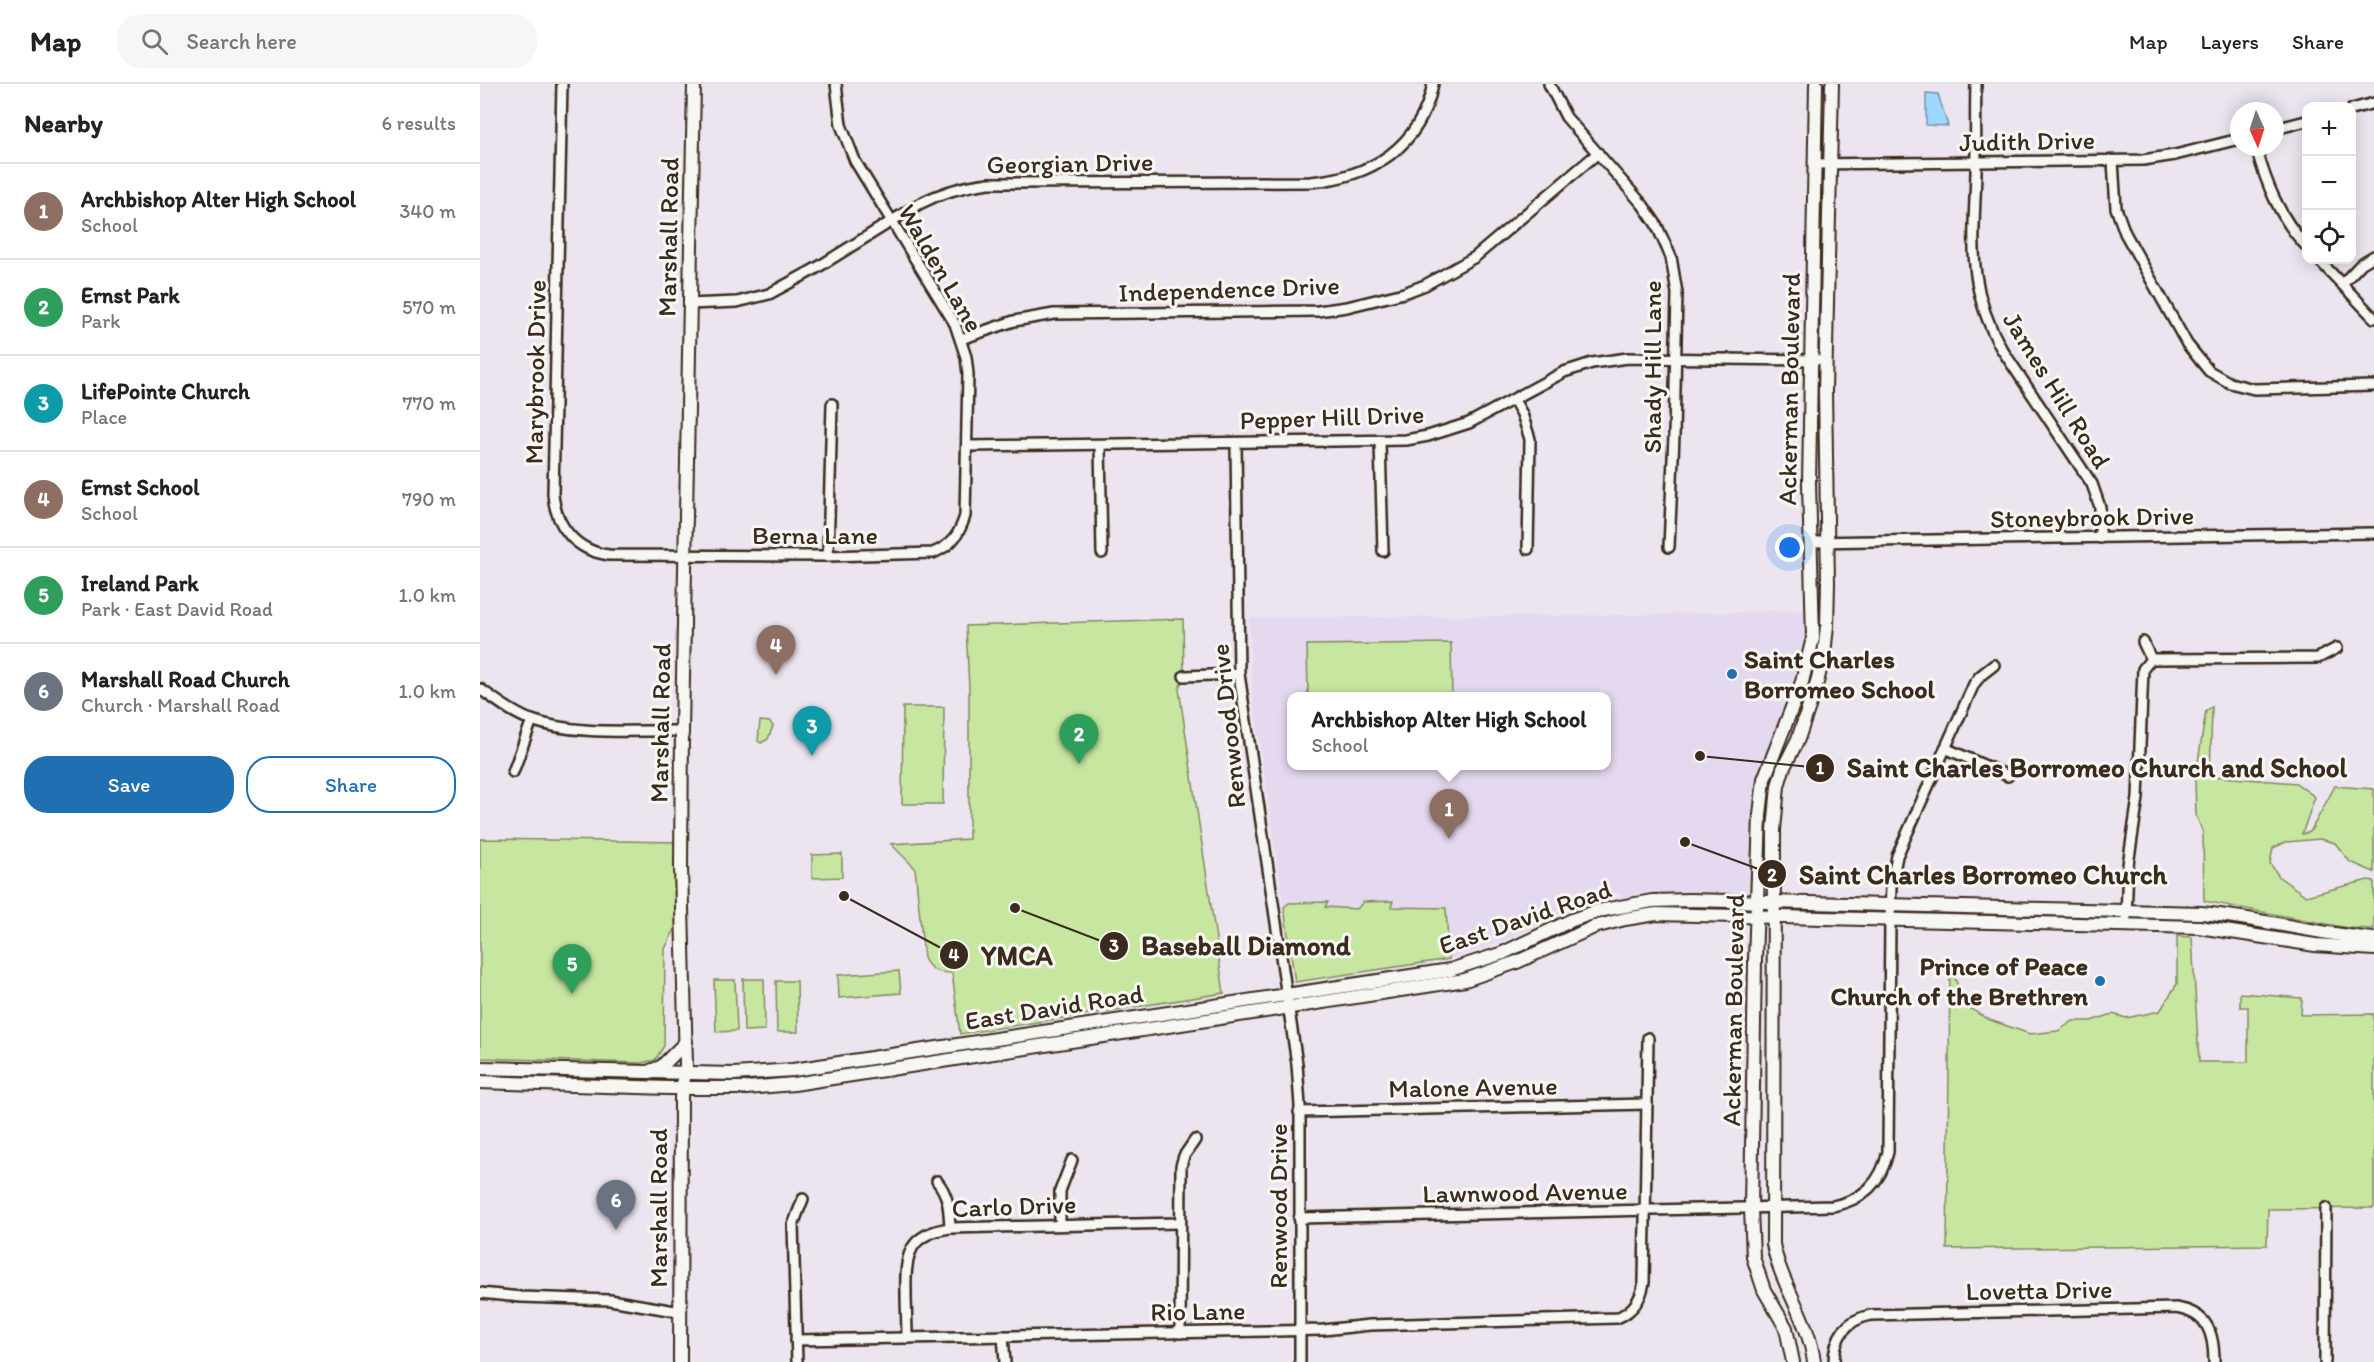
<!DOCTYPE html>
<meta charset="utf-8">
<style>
body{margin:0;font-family:Itim,sans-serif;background:#f6f6f6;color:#222}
.controls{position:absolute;right:18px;top:18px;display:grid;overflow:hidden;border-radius:12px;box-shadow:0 3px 15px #0003}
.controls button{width:54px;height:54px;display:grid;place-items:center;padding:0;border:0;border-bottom:2px solid #e0e0e0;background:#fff;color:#222;font:30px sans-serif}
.compass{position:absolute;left:1750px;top:18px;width:54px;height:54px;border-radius:50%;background:#fff;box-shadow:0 3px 15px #0003;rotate:177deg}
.you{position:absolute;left:1310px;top:464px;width:21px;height:21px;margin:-15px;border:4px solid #fff;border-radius:50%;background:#1a73e8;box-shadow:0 0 0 9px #1a73e833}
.badge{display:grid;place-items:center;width:39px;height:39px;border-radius:50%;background:#1f6fb2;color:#fff;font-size:20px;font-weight:700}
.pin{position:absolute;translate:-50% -50px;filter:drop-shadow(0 2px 3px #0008)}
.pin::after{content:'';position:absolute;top:32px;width:21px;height:18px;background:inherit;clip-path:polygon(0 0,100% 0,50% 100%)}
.popup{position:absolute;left:807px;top:608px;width:324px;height:78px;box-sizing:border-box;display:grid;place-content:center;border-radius:12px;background:#fff;filter:drop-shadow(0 2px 4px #0005);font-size:20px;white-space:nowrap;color:#767676}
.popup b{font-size:22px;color:#222}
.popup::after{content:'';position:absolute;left:50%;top:100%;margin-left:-12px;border:12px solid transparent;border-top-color:#fff}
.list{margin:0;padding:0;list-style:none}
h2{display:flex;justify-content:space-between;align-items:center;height:78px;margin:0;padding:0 24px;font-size:26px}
h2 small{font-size:20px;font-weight:400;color:#767676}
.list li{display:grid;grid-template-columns:39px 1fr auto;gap:18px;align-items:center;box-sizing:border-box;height:96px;padding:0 24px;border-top:2px solid #e0e0e0}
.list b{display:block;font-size:22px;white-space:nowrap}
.list p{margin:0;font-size:20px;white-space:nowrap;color:#767676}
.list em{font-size:20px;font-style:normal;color:#767676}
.actions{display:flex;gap:12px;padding:18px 24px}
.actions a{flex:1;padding:14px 0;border:2px solid #1f6fb2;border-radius:24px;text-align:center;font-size:21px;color:#1f6fb2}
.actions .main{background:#1f6fb2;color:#fff}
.icon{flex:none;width:33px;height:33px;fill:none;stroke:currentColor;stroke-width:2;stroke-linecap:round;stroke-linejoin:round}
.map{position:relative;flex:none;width:1894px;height:1278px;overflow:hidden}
header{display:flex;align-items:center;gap:36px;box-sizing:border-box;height:84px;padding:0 30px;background:#fff;border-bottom:2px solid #e0e0e0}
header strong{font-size:28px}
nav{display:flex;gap:33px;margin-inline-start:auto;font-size:21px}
.search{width:420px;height:54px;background:#f6f6f6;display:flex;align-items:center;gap:15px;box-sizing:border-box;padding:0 21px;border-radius:24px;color:#767676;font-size:22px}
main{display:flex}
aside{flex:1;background:#fff}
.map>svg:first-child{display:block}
.built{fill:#e5d9ef;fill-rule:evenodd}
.green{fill:#c7e7a0;stroke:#81885f;stroke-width:1.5}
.water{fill:#9fd8ff;stroke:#7792a5;stroke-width:1.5}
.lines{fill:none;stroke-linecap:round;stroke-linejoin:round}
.street-casing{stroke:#3b2a1e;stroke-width:14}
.secondary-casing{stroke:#3b2a1e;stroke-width:16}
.street{stroke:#f6f6f2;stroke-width:9}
.secondary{stroke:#f6f6f2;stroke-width:12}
.poi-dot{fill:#1f6fb2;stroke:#f6f6f2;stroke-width:2}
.labels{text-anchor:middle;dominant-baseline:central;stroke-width:6;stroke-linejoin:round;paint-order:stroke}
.street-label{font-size:26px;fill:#3b2a1e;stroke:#f6f6f2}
.poi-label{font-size:26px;font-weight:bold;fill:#3b2a1e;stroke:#f6f6f2;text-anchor:start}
.leader{fill:none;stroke:#3b2a1e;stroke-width:2}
.callout-dot{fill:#3b2a1e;stroke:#f6f6f2;stroke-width:2}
.mark-label{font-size:18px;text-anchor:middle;font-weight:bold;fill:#fff}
.callout-label{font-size:27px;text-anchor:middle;font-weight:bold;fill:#3b2a1e;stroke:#f6f6f2;stroke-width:6;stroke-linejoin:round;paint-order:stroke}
</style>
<header>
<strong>Map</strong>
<div class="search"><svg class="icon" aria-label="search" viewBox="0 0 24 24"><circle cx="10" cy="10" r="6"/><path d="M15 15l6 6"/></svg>Search here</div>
<nav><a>Map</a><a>Layers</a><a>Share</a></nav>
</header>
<main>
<aside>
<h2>Nearby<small>6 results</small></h2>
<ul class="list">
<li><span class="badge" style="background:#8d6e63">1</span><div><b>Archbishop Alter High School</b><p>School</p></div><em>340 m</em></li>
<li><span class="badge" style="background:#2e9e5b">2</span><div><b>Ernst Park</b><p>Park</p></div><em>570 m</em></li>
<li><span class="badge" style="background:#0f9aa8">3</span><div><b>LifePointe Church</b><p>Place</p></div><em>770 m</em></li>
<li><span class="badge" style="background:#8d6e63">4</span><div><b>Ernst School</b><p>School</p></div><em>790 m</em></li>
<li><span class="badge" style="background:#2e9e5b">5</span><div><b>Ireland Park</b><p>Park · East David Road</p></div><em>1.0 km</em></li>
<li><span class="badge" style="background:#6b7280">6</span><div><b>Marshall Road Church</b><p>Church · Marshall Road</p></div><em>1.0 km</em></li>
</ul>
<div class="actions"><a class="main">Save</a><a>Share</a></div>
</aside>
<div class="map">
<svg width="1894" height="1278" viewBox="0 0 1894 1278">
<rect width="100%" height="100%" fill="#ece5f0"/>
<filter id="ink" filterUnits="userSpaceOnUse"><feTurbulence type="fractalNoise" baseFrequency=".0167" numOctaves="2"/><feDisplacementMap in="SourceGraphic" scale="12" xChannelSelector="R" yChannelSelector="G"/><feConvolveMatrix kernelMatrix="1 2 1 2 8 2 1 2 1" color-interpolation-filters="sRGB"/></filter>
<g filter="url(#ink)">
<path class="built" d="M1333,526V554L1287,685L1278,818L1143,821L1141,809L1097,821L1025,856L969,875L815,898L772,608L769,534L1151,531ZM812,612H1126V682H812Z"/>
<g class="green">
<path d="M703,535L704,592L699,605L744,909L480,950L472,889C458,889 450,887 444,874L435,784L411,760L489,755V604L486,542Z"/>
<polygon points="971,559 972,612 828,612 827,561"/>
<polygon points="423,623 464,623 463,720 422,720"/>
<polygon points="1732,623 1730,692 1816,699 1835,713 1822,750 1830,748 1855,702 1894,705 1894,788 1870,778 1855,759 1840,755 1806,758 1793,764 1790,779 1799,793 1826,812 1888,796 1894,797 1894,845 1868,844 1724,817 1723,749 1716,731 1715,697 1726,627"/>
<polygon points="280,637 290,638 293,642 288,655 281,659 278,657"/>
<polygon points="0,755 201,758 202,830 185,865 184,962 175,976 161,979 0,974"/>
<polygon points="362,770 362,793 332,794 332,771"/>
<polygon points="913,817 911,823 966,824 969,875 815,898 804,823 809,819 848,818 845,823 877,825 883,818"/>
<polygon points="1697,852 1712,853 1719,978 1768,978 1768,923 1760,923 1760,909 1822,914 1821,931 1894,930 1894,1124 1788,1125 1787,1161 1467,1165 1470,889 1476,896 1482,920 1510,936 1550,950 1578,947 1593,937 1611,937 1633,930 1646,934 1680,927 1697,900"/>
<polygon points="419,887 421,909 359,914 358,891"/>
<polygon points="263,895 284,895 285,946 264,947"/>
<polygon points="234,896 255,896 257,947 236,948"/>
<polygon points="296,897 317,897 318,948 297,948"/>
</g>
<polygon class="water" points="1446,9 1458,10 1468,42 1446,41"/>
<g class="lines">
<defs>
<g id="street">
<path d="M82,0L73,409C75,442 96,467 129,471L348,472L453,469C472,461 479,451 485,432L488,290L486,273L475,240L375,77L361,41L356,0"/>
<polyline points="1069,0 1086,33 1163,121 1176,140 1191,173 1197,209 1194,352 1189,463"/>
<path d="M1496,0C1495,29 1496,59 1496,88C1494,157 1486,201 1521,264L1612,400L1620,423V454"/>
<polyline points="1872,25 1894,19"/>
<polyline points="1795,45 1826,37"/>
<path d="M1776,63C1786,100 1800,134 1826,162"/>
<polyline points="1633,77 1636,124 1645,149 1707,260 1729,287 1750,299 1774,305 1894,302"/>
<polyline points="1334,80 1663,76 1695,71 1759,55"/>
<polyline points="1839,176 1894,234"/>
<polyline points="1863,199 1882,179 1894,172"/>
<path d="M209,220L257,218L289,210L335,185L439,120C462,108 483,102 509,99L830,98C891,93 940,64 953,0"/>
<polyline points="481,255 534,237 574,230 838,227 867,223 924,209 945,201 995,173 1118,69"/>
<polyline points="1034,316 1042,330 1050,355 1048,465"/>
<polyline points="900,358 903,467"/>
<polyline points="756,359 759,590 817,980 820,1022 820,1278"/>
<polyline points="620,361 622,469"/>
<polyline points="487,362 926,356 948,352 989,339 1084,288 1112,279 1148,274 1337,276"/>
<polyline points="1331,458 1894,449"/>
<polyline points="348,472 352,320"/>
<polyline points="1663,558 1671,575"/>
<polyline points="1671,575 1838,574 1857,564"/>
<polyline points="704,592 759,590"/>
<path d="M0,605C16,616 32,629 51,636C98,652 153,646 202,647"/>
<polyline points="1465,664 1528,692"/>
<polyline points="33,688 52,636"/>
<polyline points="1646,833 1648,781 1658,714 1663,585 1671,575"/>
<polyline points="819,1028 1167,1020"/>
<path d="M457,1097C469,1112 469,1125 470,1144"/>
<path d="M819,1134L1353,1122C1383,1116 1401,1099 1408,1068L1410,835L1411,802L1417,772L1494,600L1500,592L1514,581"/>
<polyline points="580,1141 580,1107 592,1076"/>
<polyline points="0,1209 41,1213 130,1216 201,1228"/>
<polyline points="700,1249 701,1082 704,1072 715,1056"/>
<polyline points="523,1252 525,1278"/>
<path d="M427,1254C427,1238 426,1223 426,1207C425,1170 429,1150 470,1144L699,1139"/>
<path d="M316,1256L843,1246L890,1241L1137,1234C1153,1227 1161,1216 1164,1198L1168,954"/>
<polyline points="317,1278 313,1141 323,1115"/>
<path d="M1354,1278C1354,1253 1366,1236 1391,1231L1696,1224C1728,1229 1734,1249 1734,1278"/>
<polyline points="1845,1278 1846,1124"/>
</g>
<g id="secondary">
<path d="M0,984L254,990L313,986L970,886L1023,869L1092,836L1118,827L1172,817L1210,816L1721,829C1780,834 1836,850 1894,855"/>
<polyline points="170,987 181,983 206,958"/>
<polyline points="0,998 189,1004 266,1004 314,1000 985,896 1037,878 1114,843 1145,835 1176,830 1719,843 1835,861 1894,865"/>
<polyline points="200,1278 201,1013 206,981 201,783 202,647 214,0"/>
<polyline points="1313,1278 1306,1244 1284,1206 1273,1173 1271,1125 1275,877 1280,731 1284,695 1322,598 1333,554 1329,399 1336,0"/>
<path d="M1334,1278C1329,1235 1301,1202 1293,1160L1294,746L1298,702L1303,685L1318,655L1336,602L1344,571L1347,542L1348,499L1345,307L1352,0"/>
</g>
</defs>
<use href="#street" class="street-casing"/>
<use href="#secondary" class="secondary-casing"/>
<use href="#street" class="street"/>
<use href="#secondary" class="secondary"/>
</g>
</g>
<g class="poi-dot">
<circle cx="1252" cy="590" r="6"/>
<circle cx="1620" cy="897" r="6"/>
</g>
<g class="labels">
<g class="street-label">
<text transform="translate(1547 57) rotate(-1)">Judith Drive</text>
<text transform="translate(590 79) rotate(-1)">Georgian Drive</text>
<text transform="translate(188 153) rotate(-89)">Marshall Road</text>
<text transform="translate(461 184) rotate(60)">Walden Lane</text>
<text transform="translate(749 205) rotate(-2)">Independence Drive</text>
<text transform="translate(1172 283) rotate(-90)">Shady Hill Lane</text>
<text transform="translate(55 288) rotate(-89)">Marybrook Drive</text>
<text transform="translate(1309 305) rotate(-89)">Ackerman Boulevard</text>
<text transform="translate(1577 306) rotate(58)">James Hill Road</text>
<text transform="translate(852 333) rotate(-2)">Pepper Hill Drive</text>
<text transform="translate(1612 433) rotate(-1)">Stoneybrook Drive</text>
<text x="335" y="451">Berna Lane</text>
<text transform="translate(180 639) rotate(-89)">Marshall Road</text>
<text transform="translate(748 642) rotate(-96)">Renwood Drive</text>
<text transform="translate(1045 833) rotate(-19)">East David Road</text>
<text transform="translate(574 923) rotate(-9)">East David Road</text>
<text transform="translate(1253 926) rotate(-89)">Ackerman Boulevard</text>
<text transform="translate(993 1003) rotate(-1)">Malone Avenue</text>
<text transform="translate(1045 1108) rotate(-1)">Lawnwood Avenue</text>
<text transform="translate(534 1122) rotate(-2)">Carlo Drive</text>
<text transform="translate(798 1122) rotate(-90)">Renwood Drive</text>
<text transform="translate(178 1124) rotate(-90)">Marshall Road</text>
<text transform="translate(1559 1206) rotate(-1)">Lovetta Drive</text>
<text transform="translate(718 1227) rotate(-1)">Rio Lane</text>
</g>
<g class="poi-label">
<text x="1264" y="575">Saint Charles<tspan x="1264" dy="30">Borromeo School</tspan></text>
<text x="1608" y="882" text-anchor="end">Prince of Peace<tspan x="1608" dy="30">Church of the Brethren</tspan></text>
</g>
</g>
<path class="leader" d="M1220 672L1340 684M1205 758L1292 790M535 824L634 862M364 812L474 871"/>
<g class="callout-dot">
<circle cx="1220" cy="672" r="6"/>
<circle cx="1205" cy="758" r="6"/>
<circle cx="535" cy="824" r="6"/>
<circle cx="364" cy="812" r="6"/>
<circle cx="1340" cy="684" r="15"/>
<circle cx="1292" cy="790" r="15"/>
<circle cx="634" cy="862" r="15"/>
<circle cx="474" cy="871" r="15"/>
</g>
<g class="mark-label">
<text x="1340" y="690">1</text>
<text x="1292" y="797">2</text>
<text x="634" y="868">3</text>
<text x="474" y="877">4</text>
</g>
<g class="callout-label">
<text x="1617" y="693">Saint Charles Borromeo Church and School</text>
<text x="1503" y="800">Saint Charles Borromeo Church</text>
<text x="766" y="871">Baseball Diamond</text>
<text x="537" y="881">YMCA</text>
</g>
</svg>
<div class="controls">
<button>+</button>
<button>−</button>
<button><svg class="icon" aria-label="locate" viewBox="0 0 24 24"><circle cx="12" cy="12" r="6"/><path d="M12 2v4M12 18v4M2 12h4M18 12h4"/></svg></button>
</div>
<svg class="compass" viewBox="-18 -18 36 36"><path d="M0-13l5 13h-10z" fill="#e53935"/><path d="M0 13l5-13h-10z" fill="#767676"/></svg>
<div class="you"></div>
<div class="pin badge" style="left:969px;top:755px;background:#8d6e63">1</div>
<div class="popup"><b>Archbishop Alter High School</b>School</div>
<div class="pin badge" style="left:599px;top:680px;background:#2e9e5b">2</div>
<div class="pin badge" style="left:332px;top:672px;background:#0f9aa8">3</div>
<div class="pin badge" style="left:296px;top:591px;background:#8d6e63">4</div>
<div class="pin badge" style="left:92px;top:910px;background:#2e9e5b">5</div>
<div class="pin badge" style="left:136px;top:1146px;background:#6b7280">6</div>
</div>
</main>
